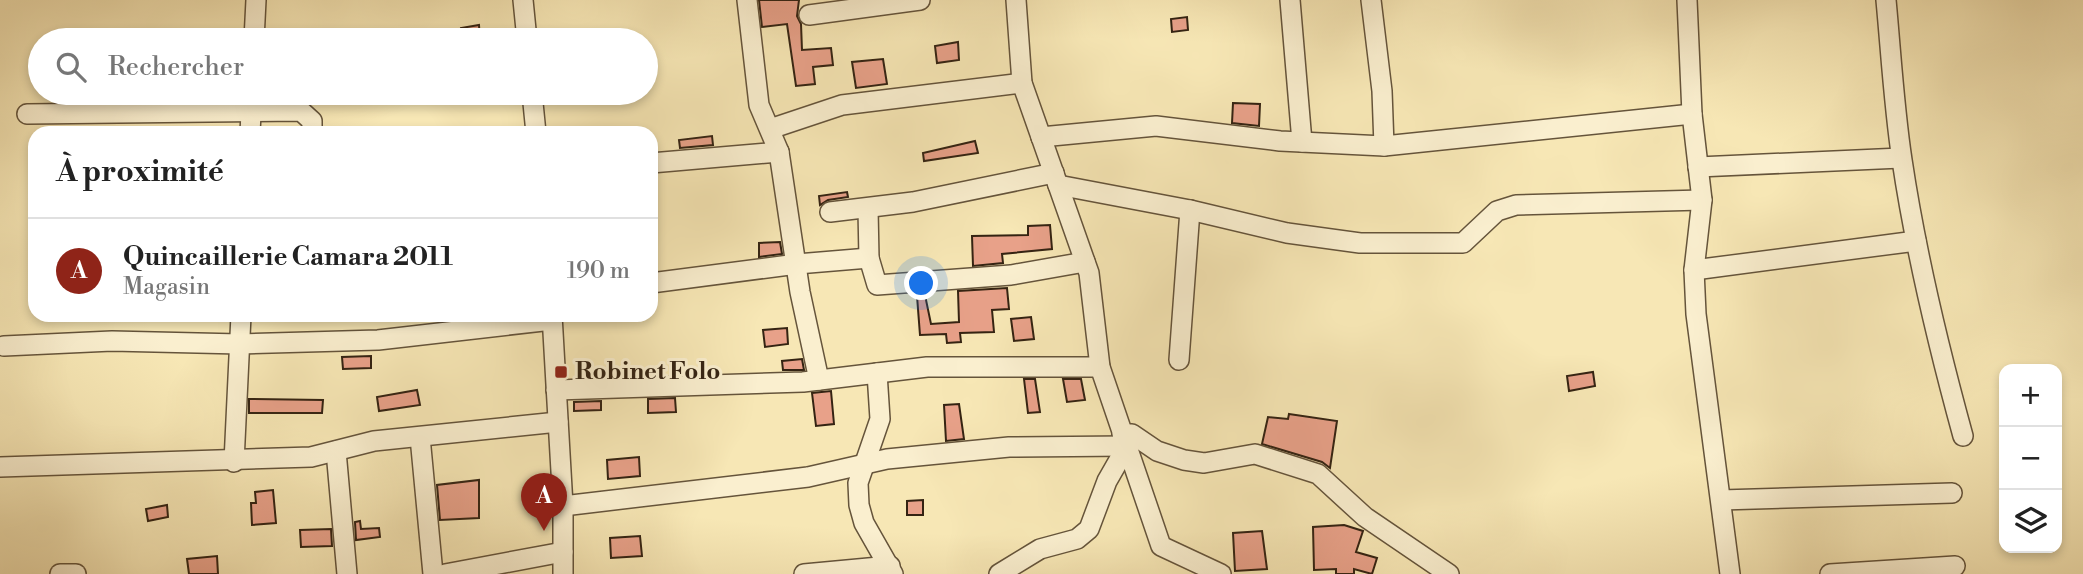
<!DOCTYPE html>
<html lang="fr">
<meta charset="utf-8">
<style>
body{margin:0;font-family:"Libre Bodoni",serif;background:#f6f6f6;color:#222}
.controls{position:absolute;right:21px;bottom:21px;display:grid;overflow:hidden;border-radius:14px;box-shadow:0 4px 10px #0003}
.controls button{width:63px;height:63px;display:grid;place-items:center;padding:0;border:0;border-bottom:2px solid #e0e0e0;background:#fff;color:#222;font:35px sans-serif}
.you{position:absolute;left:922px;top:284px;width:24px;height:24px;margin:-18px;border:5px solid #fff;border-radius:50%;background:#1a73e8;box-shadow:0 0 0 10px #1a73e833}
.badge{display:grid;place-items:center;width:46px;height:46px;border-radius:50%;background:#8f2418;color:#fff;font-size:23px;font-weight:700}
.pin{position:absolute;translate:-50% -58px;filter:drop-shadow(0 2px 4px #0008)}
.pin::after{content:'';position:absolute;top:37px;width:24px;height:21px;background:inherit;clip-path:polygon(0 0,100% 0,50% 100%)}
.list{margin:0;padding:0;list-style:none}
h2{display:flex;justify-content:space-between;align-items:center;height:91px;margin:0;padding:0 28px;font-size:30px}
h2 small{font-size:23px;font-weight:400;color:#767676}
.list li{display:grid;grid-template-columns:46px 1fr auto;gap:21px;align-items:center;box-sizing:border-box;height:105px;padding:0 28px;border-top:2px solid #e0e0e0}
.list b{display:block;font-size:26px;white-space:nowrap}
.list p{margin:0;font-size:23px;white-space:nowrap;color:#767676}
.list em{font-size:23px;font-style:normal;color:#767676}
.icon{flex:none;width:38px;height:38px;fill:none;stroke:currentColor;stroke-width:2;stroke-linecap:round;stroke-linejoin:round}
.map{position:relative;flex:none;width:2083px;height:574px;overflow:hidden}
.search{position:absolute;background:#fff;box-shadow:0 4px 10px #0003;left:28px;top:28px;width:630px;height:77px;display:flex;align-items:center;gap:18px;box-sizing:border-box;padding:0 24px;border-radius:38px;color:#767676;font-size:26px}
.panel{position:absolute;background:#fff;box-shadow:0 4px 10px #0003;left:28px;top:126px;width:630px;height:196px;border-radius:21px}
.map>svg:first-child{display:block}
.building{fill:#e8a189;stroke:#342312;stroke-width:2}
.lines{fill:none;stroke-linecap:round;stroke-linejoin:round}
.minor-casing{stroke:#65543b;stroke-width:22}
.minor{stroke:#faefcf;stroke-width:19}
.poi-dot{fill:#8f2418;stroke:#faefcf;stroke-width:2.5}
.labels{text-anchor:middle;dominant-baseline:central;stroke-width:6;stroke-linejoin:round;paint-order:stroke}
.poi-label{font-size:24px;font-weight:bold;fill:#342312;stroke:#faefcf;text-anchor:start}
</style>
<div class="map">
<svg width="2083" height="574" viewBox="0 0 2083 574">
<rect width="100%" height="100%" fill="#f7e7b5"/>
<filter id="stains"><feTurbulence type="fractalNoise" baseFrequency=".00286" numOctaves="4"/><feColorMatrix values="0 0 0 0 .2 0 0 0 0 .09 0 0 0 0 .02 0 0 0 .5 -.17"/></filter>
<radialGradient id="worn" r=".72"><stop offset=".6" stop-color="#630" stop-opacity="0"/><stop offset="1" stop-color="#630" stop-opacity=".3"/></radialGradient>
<g class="building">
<polygon points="759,0 799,0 797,16 801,24 802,50 831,48 833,65 813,67 815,84 796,86 787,24 762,27"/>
<polygon points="1187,17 1188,30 1172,32 1171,19"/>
<polygon points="479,25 480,40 462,40 461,28"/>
<polygon points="958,42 959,60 937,63 935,46"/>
<polygon points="883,59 887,84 856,88 852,62"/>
<polygon points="1233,103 1260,104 1259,126 1232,123"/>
<polygon points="712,136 713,145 680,148 679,140"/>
<polygon points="975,141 978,153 924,161 923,153"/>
<polygon points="847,192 848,197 828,200 820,205 819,196"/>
<polygon points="1050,225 1052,249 1002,254 1003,263 973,266 972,236 1028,235 1028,226"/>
<polygon points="780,242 782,254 759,257 759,243"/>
<polygon points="1007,288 1009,309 992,310 994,332 960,333 961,342 947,343 946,334 920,335 917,296 925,295 931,324 959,322 958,291"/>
<polygon points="1031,317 1034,339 1014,341 1011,319"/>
<polygon points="787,328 788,344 765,347 763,330"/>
<polygon points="371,356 371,368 343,369 342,357"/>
<polygon points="802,359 804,370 783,370 782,361"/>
<polygon points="1593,372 1595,386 1569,391 1567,376"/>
<polygon points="1024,379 1035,379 1040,412 1028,413"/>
<polygon points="1063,379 1081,379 1085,400 1067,402"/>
<polygon points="417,390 420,405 379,411 377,397"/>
<polygon points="831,391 834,424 816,426 812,393"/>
<polygon points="675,398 676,412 648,413 648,399"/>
<polygon points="249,399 323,400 322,413 249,413"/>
<polygon points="601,401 601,410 574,411 574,402"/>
<polygon points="959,404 964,439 946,441 944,405"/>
<polygon points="1289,414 1337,421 1330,468 1322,462 1262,444 1268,417 1288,419"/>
<polygon points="639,457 640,476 608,479 607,460"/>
<polygon points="479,480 479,518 440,520 437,485"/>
<polygon points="273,490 276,523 252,525 251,503 256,503 255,492"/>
<polygon points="923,500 923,515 907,515 907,501"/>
<polygon points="167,505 168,517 148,521 146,509"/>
<polygon points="360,521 361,529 379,528 380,537 356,540 355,522"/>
<polygon points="1344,525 1363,531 1356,552 1377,558 1372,574 1354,569 1354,574 1336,574 1336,569 1314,570 1313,527"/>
<polygon points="331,529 332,546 301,547 300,530"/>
<polygon points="1262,531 1267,569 1235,571 1233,533"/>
<polygon points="640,536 642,556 611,558 610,538"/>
<polygon points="217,556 218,574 189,574 187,559"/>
</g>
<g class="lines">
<defs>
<g id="minor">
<polyline points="523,0 527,40"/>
<polyline points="747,0 759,105 779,152 800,292 819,380"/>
<polyline points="1016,0 1022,83 1089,273 1100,367 1161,546 1221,574"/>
<polyline points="1290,0 1302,142"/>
<polyline points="1371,0 1382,91 1384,146"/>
<polyline points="1687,0 1692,114 1702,200 1694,270 1696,314 1730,574"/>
<path d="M1886,0C1891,53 1894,107 1902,160C1916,254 1938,345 1963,436"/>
<polyline points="809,15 920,0"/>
<polyline points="254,40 256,0"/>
<polyline points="532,93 536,133"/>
<polyline points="27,114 301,111 312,121 312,133"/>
<polyline points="770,129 842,105 1022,83"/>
<polyline points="250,133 252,93"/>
<polyline points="1041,137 1156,126 1280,141 1384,146 1692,114"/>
<polyline points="651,163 779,152"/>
<polyline points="1698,167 1901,158"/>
<polyline points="1058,185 1190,210 1287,233 1360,243 1463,243 1497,211 1516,205 1702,200"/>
<polyline points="868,209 869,258 877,285 1011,275 1085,262"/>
<polyline points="830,212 913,202 1054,173"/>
<polyline points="1694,270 1916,241"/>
<polyline points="651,283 797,264 869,258"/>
<polyline points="552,315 563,506 563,574"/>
<polyline points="4,346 112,341 240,344 378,340 552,320"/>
<polyline points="1179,360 1190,210"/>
<polyline points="877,373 880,419 858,483 859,505 864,523 893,574"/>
<polyline points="556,390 803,382 927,367 1100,367"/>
<polyline points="1122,434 1132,434 1157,451 1184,460 1204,463 1255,454 1318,474 1365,517 1449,574"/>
<polyline points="420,437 433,574"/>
<polyline points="336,451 347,574"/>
<polyline points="234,462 241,315"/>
<polyline points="0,467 311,457 374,441 558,422"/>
<polyline points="1721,500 1952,493"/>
<polyline points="563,506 808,477 887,459 1009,447 1127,446"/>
<polyline points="60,574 76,574"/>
<polyline points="445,574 563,552"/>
<polyline points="804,574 890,566"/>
<polyline points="999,574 1040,549 1077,539 1089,529 1107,481 1127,446"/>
<polyline points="1830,574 1955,566"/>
</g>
</defs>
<use href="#minor" class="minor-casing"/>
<use href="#minor" class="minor"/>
</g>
<rect class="poi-dot" x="554" y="365" width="14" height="14" rx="3.5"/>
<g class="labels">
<g class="poi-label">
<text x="575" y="372">Robinet Folo</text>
</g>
</g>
<rect width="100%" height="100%" filter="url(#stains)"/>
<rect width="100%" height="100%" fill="url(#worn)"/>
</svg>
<div class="controls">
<button>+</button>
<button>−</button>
<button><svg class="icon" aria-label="layers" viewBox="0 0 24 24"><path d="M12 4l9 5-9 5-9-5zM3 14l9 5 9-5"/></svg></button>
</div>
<div class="you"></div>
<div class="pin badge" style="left:544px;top:531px">A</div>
<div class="search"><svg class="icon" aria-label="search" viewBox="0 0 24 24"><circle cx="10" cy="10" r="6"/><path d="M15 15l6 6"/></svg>Rechercher</div>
<section class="panel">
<h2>À proximité<small></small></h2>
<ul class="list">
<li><span class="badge">A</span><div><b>Quincaillerie Camara 2011</b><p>Magasin</p></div><em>190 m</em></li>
</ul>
</section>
</div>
